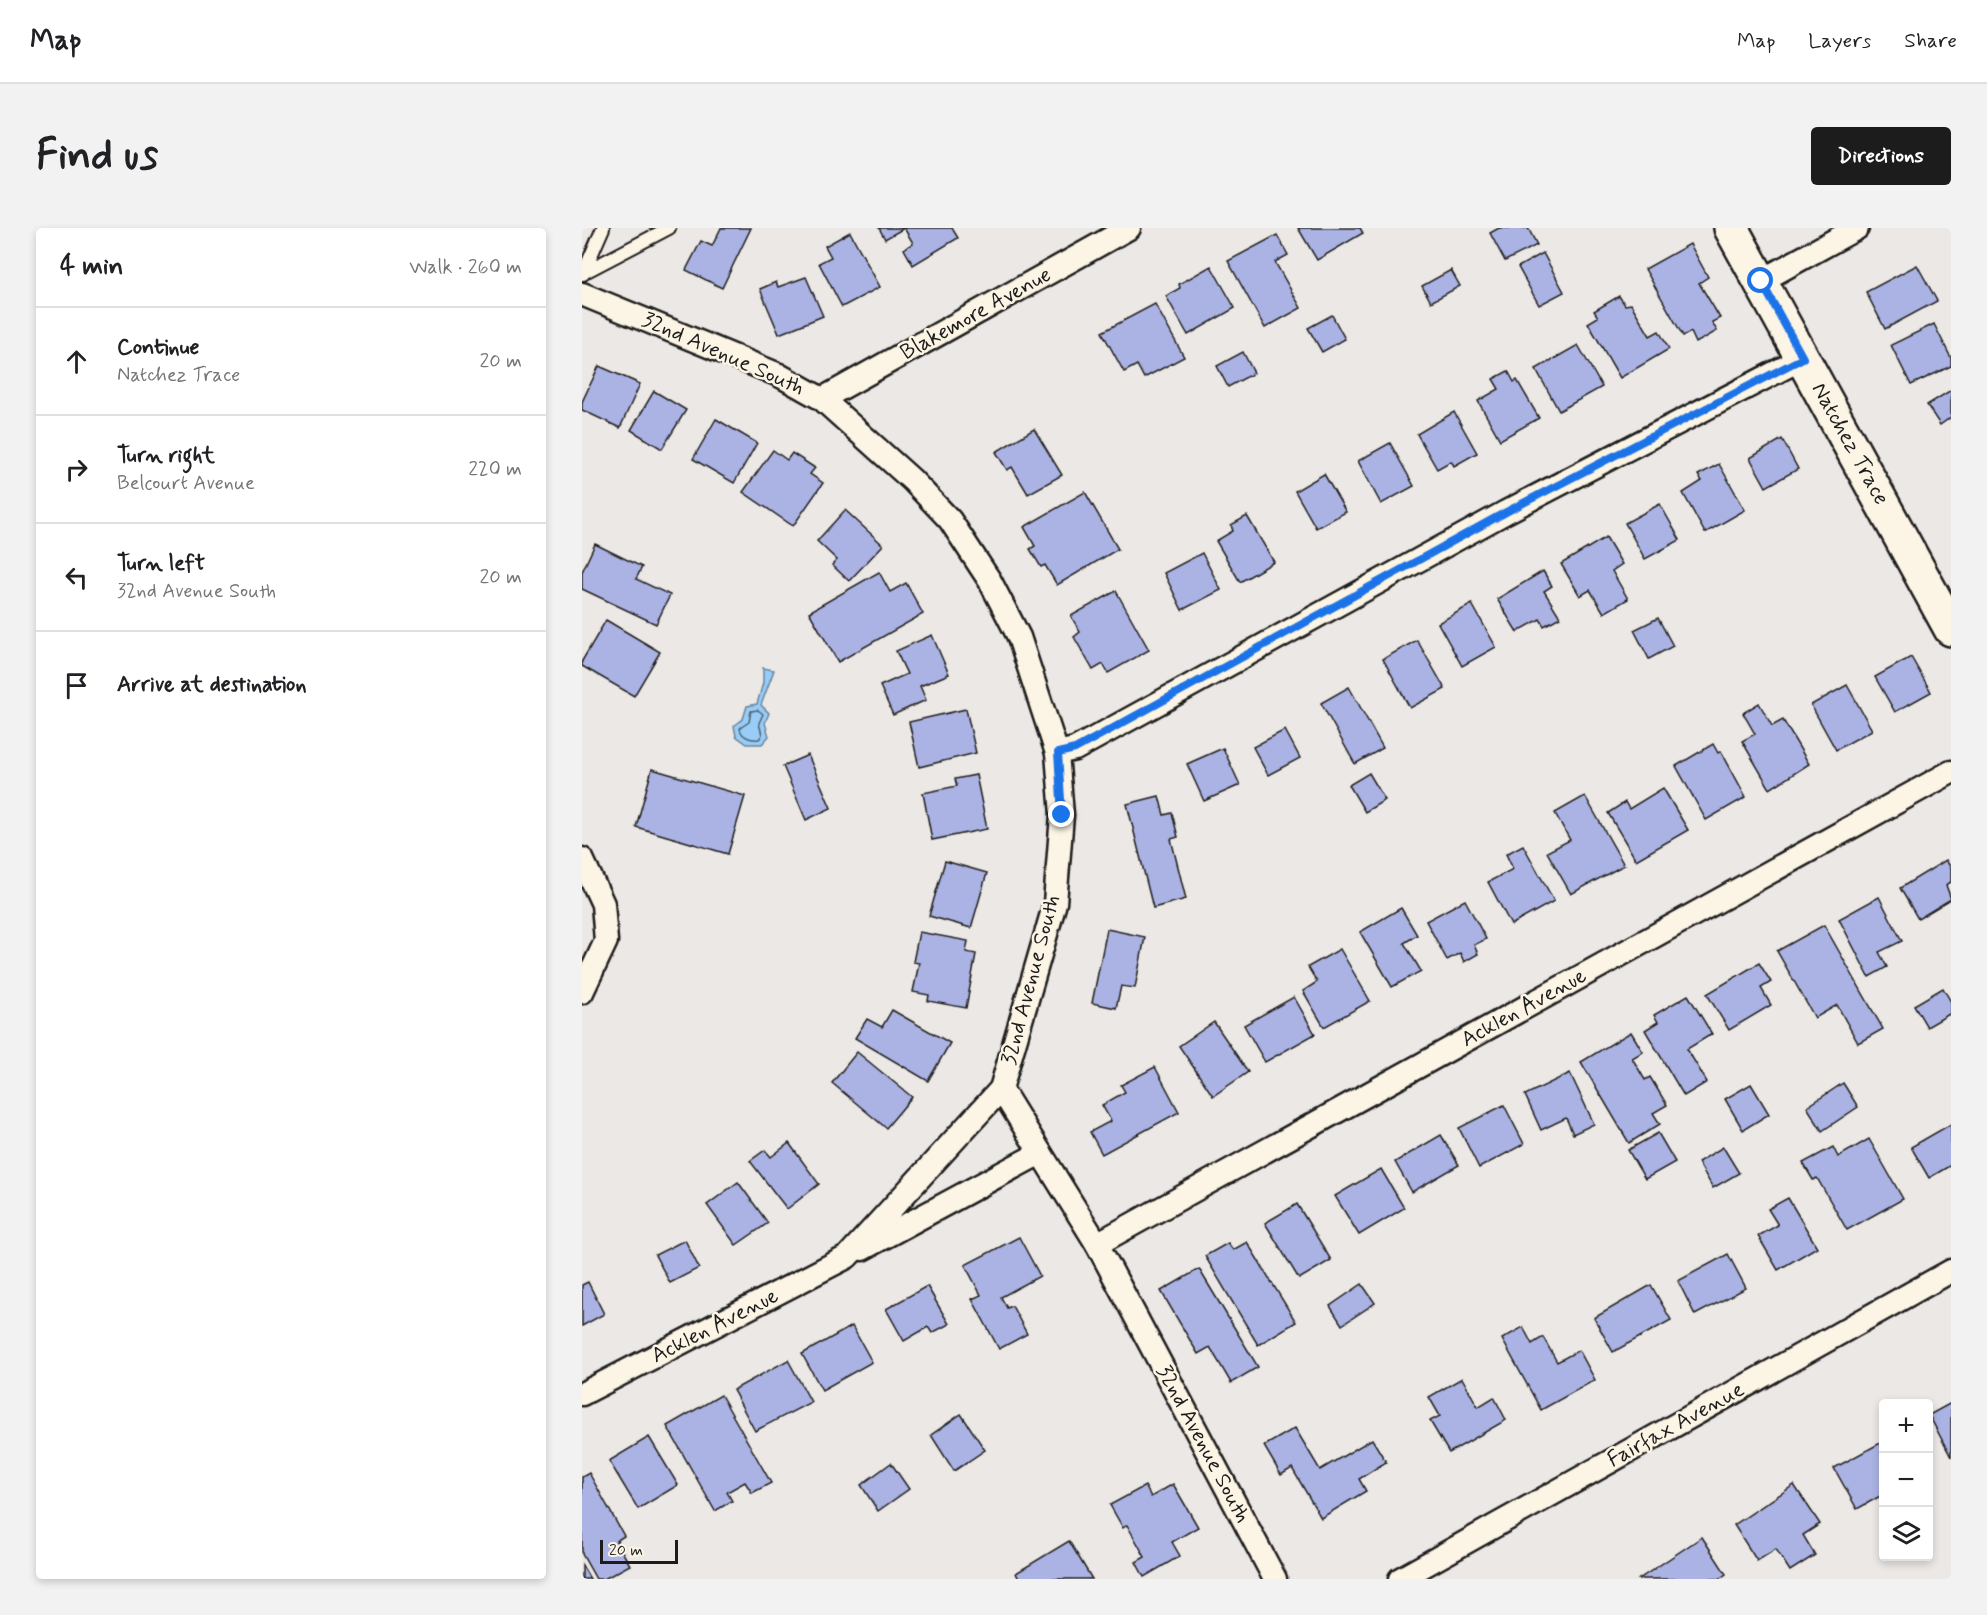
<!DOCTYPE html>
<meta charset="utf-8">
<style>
body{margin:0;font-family:Mynerve,sans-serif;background:#f2f2f2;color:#202124}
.controls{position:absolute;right:18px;bottom:18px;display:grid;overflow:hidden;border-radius:6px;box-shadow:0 3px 9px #0003}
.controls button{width:54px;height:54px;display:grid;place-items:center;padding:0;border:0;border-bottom:2px solid #e0e0e0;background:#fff;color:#202124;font:30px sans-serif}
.scale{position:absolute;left:18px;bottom:15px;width:78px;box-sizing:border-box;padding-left:6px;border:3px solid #1c1c1c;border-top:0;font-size:16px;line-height:21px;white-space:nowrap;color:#1c1c1c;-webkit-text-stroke:4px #fcf5e5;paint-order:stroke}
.stop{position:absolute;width:18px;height:18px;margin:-14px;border:4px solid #1a73e8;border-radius:50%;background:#fff}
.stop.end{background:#1a73e8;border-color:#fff;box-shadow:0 2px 6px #0008}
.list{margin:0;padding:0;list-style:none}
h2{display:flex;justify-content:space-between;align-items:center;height:78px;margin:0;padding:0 24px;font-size:26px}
h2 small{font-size:20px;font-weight:400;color:#757577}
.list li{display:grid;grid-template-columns:39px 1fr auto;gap:18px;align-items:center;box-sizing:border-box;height:108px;padding:0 24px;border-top:2px solid #e0e0e0}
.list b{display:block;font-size:22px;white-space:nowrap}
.list p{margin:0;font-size:20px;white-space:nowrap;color:#757577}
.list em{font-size:20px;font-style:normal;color:#757577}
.icon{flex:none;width:33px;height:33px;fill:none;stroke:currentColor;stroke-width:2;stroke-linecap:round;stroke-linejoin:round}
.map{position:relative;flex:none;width:1369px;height:1351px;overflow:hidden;border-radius:6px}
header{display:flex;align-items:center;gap:36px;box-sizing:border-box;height:84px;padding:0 30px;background:#fff;border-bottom:2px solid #e0e0e0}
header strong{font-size:28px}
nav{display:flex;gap:33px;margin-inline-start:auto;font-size:21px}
.intro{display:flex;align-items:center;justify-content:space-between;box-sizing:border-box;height:144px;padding:0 36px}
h1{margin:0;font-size:42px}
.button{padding:15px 27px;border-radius:6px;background:#1c1c1c;color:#fff;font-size:21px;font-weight:700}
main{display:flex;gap:36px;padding:0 36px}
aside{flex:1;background:#fff;border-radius:6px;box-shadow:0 3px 9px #0003}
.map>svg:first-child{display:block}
.water{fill:#99ccf6;stroke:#67869f;stroke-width:1.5}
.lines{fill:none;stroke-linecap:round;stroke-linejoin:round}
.shore{stroke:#4e6273;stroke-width:1.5}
.building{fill:#abb3e4;stroke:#1c1c1c;stroke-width:1.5}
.service-casing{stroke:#1c1c1c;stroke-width:16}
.minor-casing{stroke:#1c1c1c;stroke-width:27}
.secondary-casing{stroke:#1c1c1c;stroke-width:38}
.service{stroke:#fcf5e5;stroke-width:12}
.minor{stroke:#fcf5e5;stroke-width:22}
.secondary{stroke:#fcf5e5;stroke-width:33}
.route{stroke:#1a73e8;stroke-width:8}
.labels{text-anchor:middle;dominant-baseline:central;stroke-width:5;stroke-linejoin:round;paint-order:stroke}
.street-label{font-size:22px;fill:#1c1c1c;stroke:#fcf5e5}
</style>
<header>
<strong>Map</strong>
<nav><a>Map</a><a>Layers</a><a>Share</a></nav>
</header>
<div class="intro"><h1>Find us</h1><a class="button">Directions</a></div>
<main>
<aside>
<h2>4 min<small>Walk · 260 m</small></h2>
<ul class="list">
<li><svg class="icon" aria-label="ahead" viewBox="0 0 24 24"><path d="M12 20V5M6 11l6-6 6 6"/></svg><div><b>Continue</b><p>Natchez Trace</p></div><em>20 m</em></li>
<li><svg class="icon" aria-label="right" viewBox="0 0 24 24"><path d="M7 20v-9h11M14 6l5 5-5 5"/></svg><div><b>Turn right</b><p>Belcourt Avenue</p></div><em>220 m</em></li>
<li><svg class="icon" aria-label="left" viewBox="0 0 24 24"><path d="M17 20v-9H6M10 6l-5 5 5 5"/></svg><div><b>Turn left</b><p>32nd Avenue South</p></div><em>20 m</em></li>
<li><svg class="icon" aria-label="arrive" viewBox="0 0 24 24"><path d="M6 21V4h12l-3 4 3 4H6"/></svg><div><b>Arrive at destination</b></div></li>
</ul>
</aside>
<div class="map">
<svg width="1369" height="1351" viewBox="0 0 1369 1351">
<rect width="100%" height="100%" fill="#ece8e5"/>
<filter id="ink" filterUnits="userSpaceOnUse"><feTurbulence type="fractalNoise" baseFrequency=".0167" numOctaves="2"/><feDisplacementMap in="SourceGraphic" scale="12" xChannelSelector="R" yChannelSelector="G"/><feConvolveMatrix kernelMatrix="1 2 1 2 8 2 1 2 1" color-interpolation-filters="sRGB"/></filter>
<g filter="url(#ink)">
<polygon class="water" points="181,440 192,442 179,477 187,485 183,495 187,508 180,516 165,516 154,508 152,498 161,491 165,478 175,476 181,455"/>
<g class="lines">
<path class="shore" d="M176,482L181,486L177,495L180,507L177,511C169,512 159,509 158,500L167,494L169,483Z"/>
</g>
<g class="building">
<polygon points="139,0 169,0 140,60 104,42 119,13 130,18"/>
<polygon points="297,0 370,0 376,10 331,37 322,21 331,15 322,0 303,11"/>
<polygon points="716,0 778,0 781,5 735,32"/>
<polygon points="917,0 946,0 955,17 923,33 908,5"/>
<polygon points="268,4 298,59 260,79 237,35 249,29 243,18"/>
<polygon points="695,7 706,27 693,34 719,80 683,100 646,33"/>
<polygon points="1108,16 1126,49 1117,55 1138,90 1130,94 1135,103 1114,115 1109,104 1101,108 1063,41"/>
<polygon points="961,25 982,64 957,77 936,39"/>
<polygon points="1335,37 1355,73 1303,101 1284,64"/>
<polygon points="629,38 653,80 606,107 584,68 598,60 597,56"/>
<polygon points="869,42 878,58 849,74 840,58"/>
<polygon points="224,49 241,88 197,106 178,61 194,54 196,59"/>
<polygon points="1037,68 1043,77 1049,76 1068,108 1077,103 1087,121 1038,150 1006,95 1016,89 1012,83"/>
<polygon points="573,76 602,129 562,150 555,137 542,144 520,104"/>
<polygon points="750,87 763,111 740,124 726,100"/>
<polygon points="1352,96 1369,130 1369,138 1329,157 1309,117"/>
<polygon points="996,117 1020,159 977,183 954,141"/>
<polygon points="661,124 672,145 646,159 635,138"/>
<polygon points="17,138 58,156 38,200 0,182 0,174"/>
<polygon points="926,143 932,154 935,152 957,190 918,212 896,173 917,161 911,151"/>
<polygon points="1369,162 1369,189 1358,197 1345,177"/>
<polygon points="72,163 104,182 80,221 49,202"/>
<polygon points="872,184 895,225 872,238 869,233 855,241 835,206"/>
<polygon points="134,191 175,215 152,255 111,231"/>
<polygon points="452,201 480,247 446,266 430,239 425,242 414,224"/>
<polygon points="1200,211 1216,241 1184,259 1168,230"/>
<polygon points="808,215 832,258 799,276 776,233"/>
<polygon points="191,222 205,232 210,225 233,240 228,246 241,255 211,298 161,264"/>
<polygon points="1137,236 1163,282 1123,305 1101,265 1120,253 1116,247"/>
<polygon points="742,246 764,284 734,300 713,263"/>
<polygon points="503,264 536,321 475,357 463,337 459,339 448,321 453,318 442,299"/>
<polygon points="1078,276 1098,312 1063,331 1043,295"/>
<polygon points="263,282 301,317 267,353 250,337 255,332 235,313"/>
<polygon points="665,288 692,334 658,354 634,313 651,303 649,297"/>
<polygon points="1024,309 1040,336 1030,343 1046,371 1022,385 1008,362 998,368 979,336"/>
<polygon points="13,316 60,339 54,351 88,367 74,396 0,361 0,344"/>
<polygon points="620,325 639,362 600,382 582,345"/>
<polygon points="961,343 970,358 962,363 978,389 962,398 958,391 935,404 915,371"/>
<polygon points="297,344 308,364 324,355 341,386 256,434 227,384"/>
<polygon points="534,363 567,422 526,445 521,436 511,442 492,409 498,404 489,388"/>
<polygon points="890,376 914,419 880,438 856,395"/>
<polygon points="1076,390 1091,418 1067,431 1052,402"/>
<polygon points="24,392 78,424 52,468 0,438 0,433"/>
<polygon points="350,407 367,446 338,458 344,472 311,487 298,458 325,446 314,423"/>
<polygon points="835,412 863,461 828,480 801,431"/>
<polygon points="1329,429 1349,464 1313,484 1293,449"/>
<polygon points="1265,457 1290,502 1254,522 1229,477"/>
<polygon points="767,459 801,520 773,536 739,475"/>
<polygon points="1177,475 1190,498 1201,492 1227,536 1188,561 1160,513 1173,506 1161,485"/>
<polygon points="384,481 394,525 337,539 327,494"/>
<polygon points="703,502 718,530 686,547 671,519"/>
<polygon points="1131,516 1136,525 1139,523 1164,569 1124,592 1094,538"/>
<polygon points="641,520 658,557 622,573 605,536"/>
<polygon points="226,527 249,580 224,592 201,538"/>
<polygon points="70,541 163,568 146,626 54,599"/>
<polygon points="787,545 803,572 783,584 767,557"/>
<polygon points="394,547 405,601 350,612 341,565 375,558 373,551"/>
<polygon points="1081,560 1106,602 1054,632 1026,585 1043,574 1047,581"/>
<polygon points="577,568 582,587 590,585 596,609 589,611 604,671 571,680 545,576"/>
<polygon points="1003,568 1042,637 989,666 965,624 988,612 973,585"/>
<polygon points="941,617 972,673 929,697 906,654 931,641 924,626"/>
<polygon points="1364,632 1369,640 1369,654 1364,657 1369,671 1336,691 1318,660"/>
<polygon points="363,633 405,645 389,700 347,688"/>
<polygon points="1297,669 1320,713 1297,724 1305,739 1287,749 1257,691"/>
<polygon points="883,672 904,711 892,717 896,726 882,734 878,725 865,732 844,693"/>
<polygon points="819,680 835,707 822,715 839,743 810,759 778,704"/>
<polygon points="1242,697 1301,801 1276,815 1255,777 1233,790 1195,723"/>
<polygon points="525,701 563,709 553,760 539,758 534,780 510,775"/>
<polygon points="337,704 386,713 384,724 394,726 384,780 346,773 347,767 331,764 337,735 331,734"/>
<polygon points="758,721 788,773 742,799 721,763 735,754 726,739"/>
<polygon points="1177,735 1189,754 1179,760 1189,777 1147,802 1125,766"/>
<polygon points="1361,760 1369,774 1369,785 1345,799 1332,777"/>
<polygon points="1106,767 1130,806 1105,821 1125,854 1102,868 1063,802 1076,794 1072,787"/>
<polygon points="712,769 733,806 683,834 662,797"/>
<polygon points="310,782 368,815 346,853 273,810 285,791 300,799"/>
<polygon points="632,794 666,844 631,868 597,818"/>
<polygon points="1049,804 1061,824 1050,830 1063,852 1068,849 1085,877 1071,885 1078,896 1047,915 999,834"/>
<polygon points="275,824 330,869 304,900 250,855"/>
<polygon points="573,839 597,884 520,926 508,904 529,893 520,877 543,864 539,857"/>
<polygon points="988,845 1012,896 991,906 984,890 959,902 943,867"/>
<polygon points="1261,855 1276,879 1240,903 1225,879"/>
<polygon points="1169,856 1187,886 1161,902 1143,871"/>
<polygon points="922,877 942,916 897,940 877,900"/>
<polygon points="1369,896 1369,937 1347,950 1329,919"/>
<polygon points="1076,905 1093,934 1063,951 1046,922"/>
<polygon points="859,907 877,937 830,964 813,934"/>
<polygon points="1287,911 1321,971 1265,1002 1235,950 1231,952 1221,935 1251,919 1256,929"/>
<polygon points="207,915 237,956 205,981 168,933 183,922 189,929"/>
<polygon points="1141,919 1157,945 1131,960 1116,934"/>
<polygon points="799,941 822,980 777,1007 753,968"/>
<polygon points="156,954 186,995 154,1017 125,977"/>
<polygon points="1206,970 1235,1019 1196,1042 1176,1008 1196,997 1186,981"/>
<polygon points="715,976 749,1032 717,1051 683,995"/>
<polygon points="437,1009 458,1048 419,1069 425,1080 430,1078 445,1106 417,1121 390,1071 399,1067 383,1037"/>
<polygon points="103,1012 117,1040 88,1055 73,1027"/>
<polygon points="665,1014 714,1094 676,1117 623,1028 646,1015 651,1022"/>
<polygon points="1146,1026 1164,1060 1113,1087 1096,1053"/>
<polygon points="617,1041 676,1139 649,1155 628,1119 616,1126 579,1063"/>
<polygon points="6,1054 22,1086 0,1098 0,1057"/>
<polygon points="780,1056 793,1075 760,1097 748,1078"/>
<polygon points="1069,1057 1089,1092 1031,1124 1012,1090"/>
<polygon points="345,1058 367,1096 350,1105 346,1099 322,1113 304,1081"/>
<polygon points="270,1098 290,1134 240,1162 220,1126"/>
<polygon points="941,1099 950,1116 961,1109 975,1134 997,1122 1013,1152 959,1182 920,1111"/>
<polygon points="206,1132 229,1174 173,1203 151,1162"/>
<polygon points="880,1150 896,1179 912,1169 924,1192 867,1225 848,1193 858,1188 847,1169"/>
<polygon points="139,1167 189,1255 170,1265 163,1254 145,1264 150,1273 133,1283 85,1198"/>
<polygon points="1369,1175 1369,1229 1347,1187"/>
<polygon points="379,1186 403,1222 372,1243 349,1207"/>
<polygon points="713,1200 738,1242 790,1211 804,1234 777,1251 784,1263 739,1290 710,1240 699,1247 682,1218"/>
<polygon points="67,1209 96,1257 56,1281 27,1233"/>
<polygon points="1302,1213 1302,1266 1275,1281 1252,1240"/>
<polygon points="309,1235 327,1261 296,1283 279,1257"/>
<polygon points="7,1245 42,1308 34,1313 48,1337 22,1351 14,1351 0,1326 0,1249"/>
<polygon points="591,1256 616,1299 590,1314 598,1328 562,1349 554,1334 563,1329 545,1297 541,1300 528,1277 563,1258 569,1269"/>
<polygon points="1212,1257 1238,1296 1221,1307 1233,1327 1208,1343 1194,1321 1175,1333 1152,1297"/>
<polygon points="1120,1309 1144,1346 1137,1351 1057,1351"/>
<polygon points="487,1313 510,1351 437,1351 434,1345"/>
<polygon points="0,1337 8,1351 0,1351"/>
</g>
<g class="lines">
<defs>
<g id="service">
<polyline points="1,45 87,0"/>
<polyline points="1,46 21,0"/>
</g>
<g id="minor">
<polyline points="1179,53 1275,0"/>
<polyline points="0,66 197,147 240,171 330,252 368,292 408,353 437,409 475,525 480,587 473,675 419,861 515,1016 693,1351"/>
<polyline points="240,171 547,0"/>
<polyline points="475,525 493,521 924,284 1221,130"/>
<polyline points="0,631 21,676 24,713 0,764"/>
<polyline points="515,1016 1369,544"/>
<polyline points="280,1021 458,925"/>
<polyline points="0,1166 265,1029 419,861"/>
<polyline points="818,1351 1369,1043"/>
</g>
<polyline id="secondary" points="1149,0 1369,401"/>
</defs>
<use href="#service" class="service-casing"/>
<use href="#minor" class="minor-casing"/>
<use href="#secondary" class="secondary-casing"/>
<use href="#service" class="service"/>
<use href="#minor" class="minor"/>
<use href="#secondary" class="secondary"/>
</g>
</g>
<g class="lines" filter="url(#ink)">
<polyline class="route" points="480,587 476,525 493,521 924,284 1221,130 1179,53"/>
</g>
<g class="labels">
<g class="street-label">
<text transform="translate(394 86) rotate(-29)">Blakemore Avenue</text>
<text transform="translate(141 126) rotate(24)">32nd Avenue South</text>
<text transform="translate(1268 216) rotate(61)">Natchez Trace</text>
<text transform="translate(449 752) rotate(-75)">32nd Avenue South</text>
<text transform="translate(942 780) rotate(-29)">Acklen Avenue</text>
<text transform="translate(133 1098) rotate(-27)">Acklen Avenue</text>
<text transform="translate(1094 1197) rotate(-29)">Fairfax Avenue</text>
<text transform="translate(621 1216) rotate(62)">32nd Avenue South</text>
</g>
</g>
</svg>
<div class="controls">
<button>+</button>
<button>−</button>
<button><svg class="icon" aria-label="layers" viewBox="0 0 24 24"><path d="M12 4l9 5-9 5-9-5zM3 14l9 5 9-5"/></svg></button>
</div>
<div class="scale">20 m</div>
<div class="stop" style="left:1179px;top:53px"></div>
<div class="stop end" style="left:480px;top:587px"></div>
</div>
</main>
